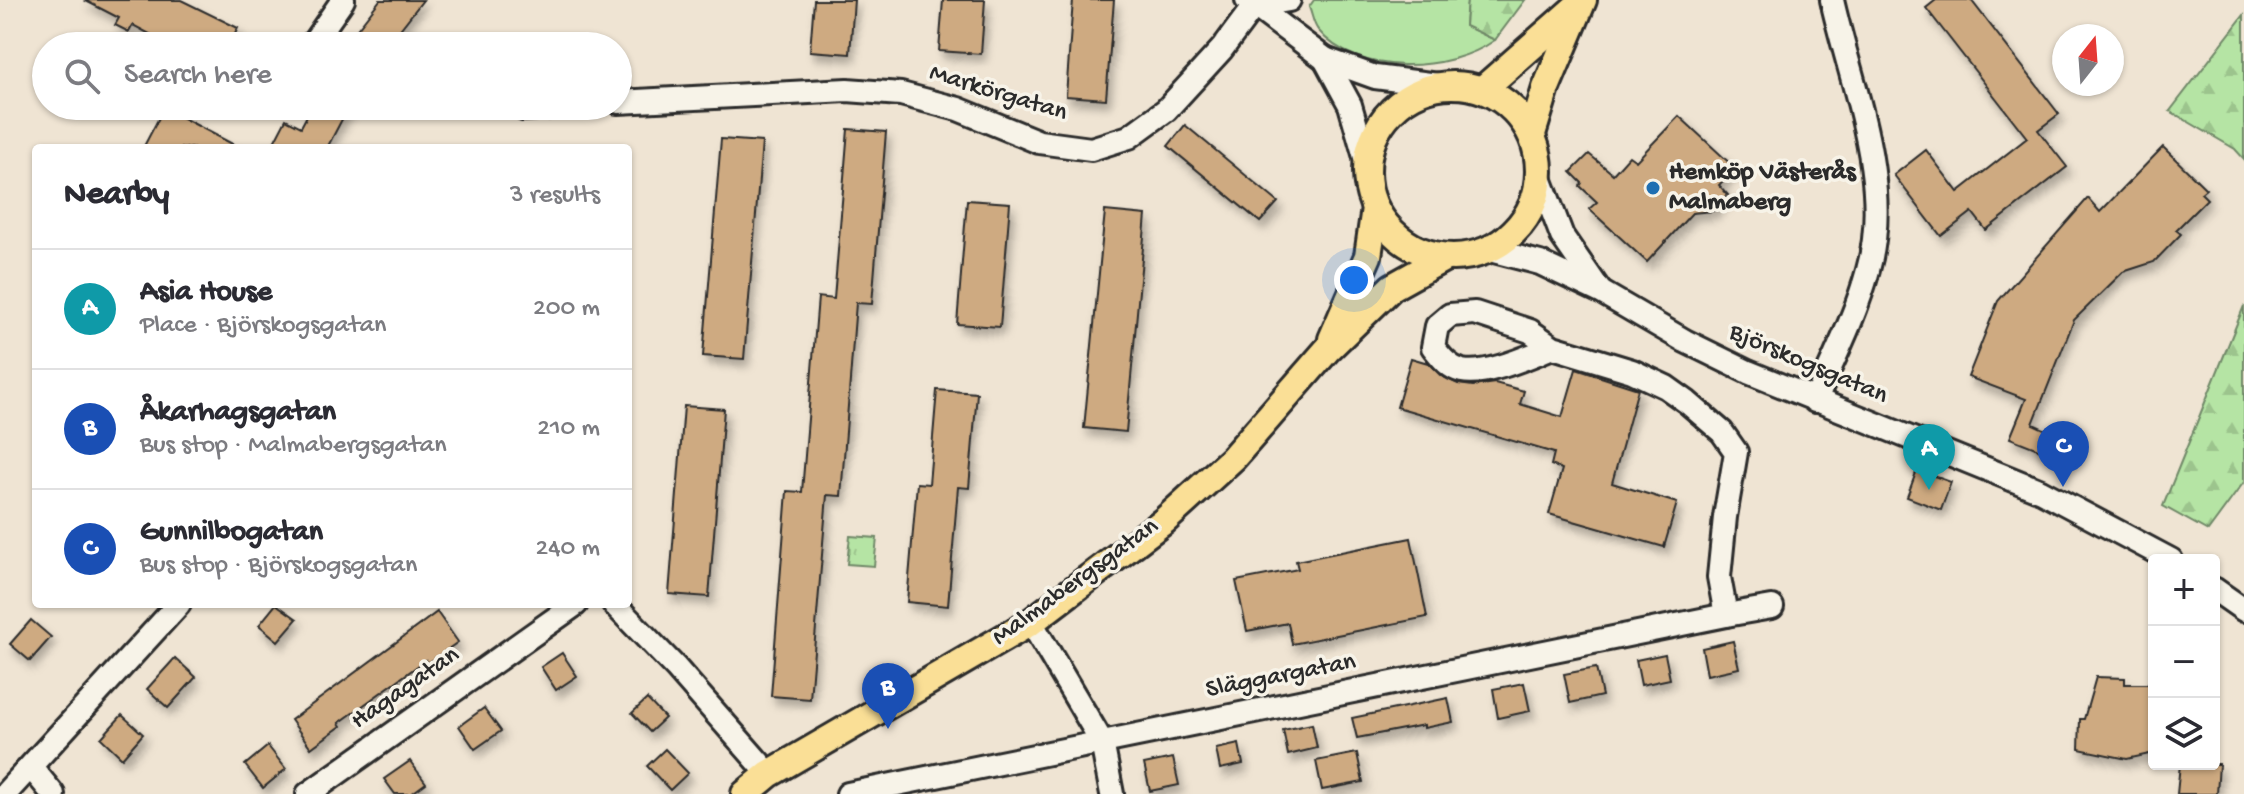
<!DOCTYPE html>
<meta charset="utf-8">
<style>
body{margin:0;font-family:"Gochi Hand",sans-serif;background:#f7f7f7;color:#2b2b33}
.controls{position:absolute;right:24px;bottom:24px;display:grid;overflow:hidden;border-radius:8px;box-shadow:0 2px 6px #0004}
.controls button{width:72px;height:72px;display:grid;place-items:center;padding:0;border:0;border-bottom:2px solid #e1e1e2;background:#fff;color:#2b2b33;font:40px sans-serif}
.compass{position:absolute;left:2052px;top:24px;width:72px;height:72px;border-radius:50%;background:#fff;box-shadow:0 2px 6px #0004;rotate:17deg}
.you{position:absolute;left:1354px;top:280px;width:28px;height:28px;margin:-20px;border:6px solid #fff;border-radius:50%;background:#1a73e8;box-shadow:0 0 0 12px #1a73e833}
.badge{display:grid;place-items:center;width:52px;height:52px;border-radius:50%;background:#1f6fb2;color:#fff;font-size:26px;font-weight:700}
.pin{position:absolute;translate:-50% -66px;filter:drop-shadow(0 2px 4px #0008)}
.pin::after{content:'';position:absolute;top:42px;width:28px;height:24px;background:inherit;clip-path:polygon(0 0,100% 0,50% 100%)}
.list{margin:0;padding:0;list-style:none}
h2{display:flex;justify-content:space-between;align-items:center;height:104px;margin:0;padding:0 32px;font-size:34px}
h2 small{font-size:26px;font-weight:400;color:#7c7c81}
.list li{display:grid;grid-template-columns:52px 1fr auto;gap:24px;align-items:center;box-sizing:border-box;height:120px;padding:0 32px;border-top:2px solid #e1e1e2}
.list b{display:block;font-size:30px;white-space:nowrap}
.list p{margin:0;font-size:26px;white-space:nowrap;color:#7c7c81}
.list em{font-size:26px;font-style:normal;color:#7c7c81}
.icon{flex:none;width:44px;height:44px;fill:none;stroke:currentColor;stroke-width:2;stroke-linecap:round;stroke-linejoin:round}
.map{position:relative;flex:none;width:2244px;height:794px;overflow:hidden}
.search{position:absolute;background:#fff;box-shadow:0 2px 6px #0004;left:32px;top:32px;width:600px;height:88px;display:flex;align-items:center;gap:20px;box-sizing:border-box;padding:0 28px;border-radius:44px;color:#7c7c81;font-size:30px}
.panel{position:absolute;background:#fff;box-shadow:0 2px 6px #0004;left:32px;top:144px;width:600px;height:464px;border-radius:8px}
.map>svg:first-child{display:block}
.green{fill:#b5e4a4;stroke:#708868;stroke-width:2}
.forest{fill:url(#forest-firs);stroke:#708868;stroke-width:2}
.park{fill:url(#park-tufts);stroke:#708868;stroke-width:2}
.building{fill:#ceaa81;stroke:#2b2b2b;stroke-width:2;filter:url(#shadow)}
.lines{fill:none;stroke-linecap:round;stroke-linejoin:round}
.minor-casing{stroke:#2b2b2b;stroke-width:28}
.major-casing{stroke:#2b2b2b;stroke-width:32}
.minor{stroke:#f7f3e8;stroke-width:22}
.major{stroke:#fadf96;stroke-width:26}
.poi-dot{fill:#1f6fb2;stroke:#f7f3e8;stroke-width:3}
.labels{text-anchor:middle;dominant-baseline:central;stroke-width:7;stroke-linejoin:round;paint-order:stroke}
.street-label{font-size:26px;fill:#2b2b2b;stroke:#f7f3e8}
.poi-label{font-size:26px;font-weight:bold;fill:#2b2b2b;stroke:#f7f3e8;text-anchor:start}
</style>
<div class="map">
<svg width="2244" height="794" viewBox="0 0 2244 794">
<defs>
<pattern id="forest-firs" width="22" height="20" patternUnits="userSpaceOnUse" patternTransform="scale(2)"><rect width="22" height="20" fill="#b5e4a4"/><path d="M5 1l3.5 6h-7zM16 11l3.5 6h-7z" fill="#9cc48d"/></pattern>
<pattern id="park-tufts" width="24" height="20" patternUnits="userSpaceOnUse" patternTransform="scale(2)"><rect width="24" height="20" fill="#b5e4a4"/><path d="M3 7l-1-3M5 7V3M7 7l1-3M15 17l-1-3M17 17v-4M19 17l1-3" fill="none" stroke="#9cc48d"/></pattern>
<filter id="shadow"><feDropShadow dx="4" dy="7" stdDeviation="4" flood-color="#0004"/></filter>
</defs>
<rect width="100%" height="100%" fill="#efe4d3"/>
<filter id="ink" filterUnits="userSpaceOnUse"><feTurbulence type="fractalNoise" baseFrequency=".0125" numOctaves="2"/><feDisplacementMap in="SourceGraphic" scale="16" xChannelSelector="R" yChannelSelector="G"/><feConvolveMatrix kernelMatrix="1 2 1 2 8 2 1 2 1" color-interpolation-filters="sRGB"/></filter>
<g filter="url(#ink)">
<path class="green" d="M1314,0H1467L1465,26L1495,40C1449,73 1356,77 1318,30C1313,24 1312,14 1309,7Z"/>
<g class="forest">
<polygon points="1467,0 1525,0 1495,40 1465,26"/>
<polygon points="2244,15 2244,159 2235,149 2170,111"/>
<polygon points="2244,306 2244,482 2208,531 2163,506"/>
</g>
<polygon class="park" points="850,536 877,538 874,566 847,564"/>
<g class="building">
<polygon points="84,0 181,0 238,28 229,46 158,46 161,40 133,25 129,32 115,25 119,18"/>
<polygon points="380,0 423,0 387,46 344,46"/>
<polygon points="814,0 854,0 850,54 810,51"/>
<polygon points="943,0 985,0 981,54 939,51"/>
<polygon points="1073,0 1114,0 1106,99 1066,96"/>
<polygon points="1936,0 1971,0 2059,114 2038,130 2067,167 1986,230 1972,212 1941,236 1894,175 1926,150 1958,192 2027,138 1926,8"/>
<polygon points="312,106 349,106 327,148 271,148 286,119 301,127"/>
<polygon points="164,108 240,148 143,148"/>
<polygon points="1679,116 1735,168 1719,185 1728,195 1713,211 1692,213 1647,262 1589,209 1597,202 1580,186 1582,183 1571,172 1589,154 1613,174 1629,156 1636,161"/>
<polygon points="1185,125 1278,202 1260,222 1168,146"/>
<polygon points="848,129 886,132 872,304 856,303 841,496 827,495 810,699 771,696 787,491 802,492 818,297 834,299"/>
<polygon points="721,139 762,142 744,359 703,356"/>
<polygon points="2163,147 2206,189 2201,193 2207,199 2176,230 2181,234 2154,262 2123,272 2074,320 2033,424 2051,432 2043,451 2010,438 2026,399 1968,377 1998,301 2088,198 2100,212"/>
<polygon points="967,200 1010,203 1000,327 957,324"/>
<polygon points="1105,211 1146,215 1126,432 1084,428"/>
<polygon points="1411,358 1428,363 1441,376 1458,384 1473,386 1495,383 1524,391 1520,404 1562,417 1576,369 1638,389 1612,483 1677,503 1664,547 1549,514 1562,469 1551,465 1554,453 1397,407"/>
<polygon points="937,390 977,393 969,488 958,487 948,606 907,602 917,483 929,484"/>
<polygon points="684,406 724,409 709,597 669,594"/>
<polygon points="1917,470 1951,482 1941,510 1907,497"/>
<polygon points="1411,538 1427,617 1292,644 1288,623 1247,631 1236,581 1298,569 1296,561"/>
<polygon points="276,604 297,619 278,641 259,625"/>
<polygon points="437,612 458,642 428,663 426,660 339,723 341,726 311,748 291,720"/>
<polygon points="31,620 51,637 30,661 10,644"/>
<polygon points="1733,641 1739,668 1707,675 1702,648"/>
<polygon points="562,653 577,676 556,690 541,667"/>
<polygon points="1665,654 1670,679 1641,685 1636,660"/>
<polygon points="175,658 196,677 168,708 147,689"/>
<polygon points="1596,668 1602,696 1570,703 1564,674"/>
<polygon points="2096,677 2125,678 2125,684 2154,684 2154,753 2127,759 2079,749 2080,719 2084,719"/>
<polygon points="1524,683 1530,711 1498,718 1493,689"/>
<polygon points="1448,698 1453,722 1424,728 1424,725 1357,738 1352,718"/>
<polygon points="647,699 665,718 650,732 632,713"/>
<polygon points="484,708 501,731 475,749 459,726"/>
<polygon points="122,715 143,734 122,758 101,738"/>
<polygon points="1312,724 1317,748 1288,755 1283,730"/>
<polygon points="1239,744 1243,764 1220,769 1216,749"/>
<polygon points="268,746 286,769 263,788 245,765"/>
<polygon points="665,749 688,773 670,790 647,766"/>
<polygon points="1357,753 1363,782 1322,790 1316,761"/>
<polygon points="1173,758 1179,785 1150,791 1144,764"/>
<polygon points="410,761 426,783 411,794 395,794 384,779"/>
<polygon points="2180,764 2219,764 2217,794 2177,794"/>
</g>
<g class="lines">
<defs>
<g id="minor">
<polyline points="1247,0 1325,59 1375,77 1438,85"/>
<polyline points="1254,6 1289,0"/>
<polyline points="311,46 343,0"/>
<polyline points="1325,59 1350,105 1367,164"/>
<polyline points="618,102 847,90 901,94 958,109 1039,142 1091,149 1129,137 1166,110 1222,49 1254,6"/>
<polyline points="524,109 563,106"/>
<polyline points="1540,178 1562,236 1600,291"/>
<polyline points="1490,250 1540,263 1601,292 1685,341 1748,372 2041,491 2171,560"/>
<path d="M1815,401C1834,358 1856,315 1868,270C1893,182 1851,86 1832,0"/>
<polyline points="2214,589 2244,610"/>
<polyline points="614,604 676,668 769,774"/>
<polyline points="1726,615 1772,607"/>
<polyline points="1031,622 1102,742 1112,794"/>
<polyline points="31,767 53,794"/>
<polyline points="5,794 179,604"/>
<polyline points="308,794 576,604"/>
<path d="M848,794L1726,615L1719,577L1725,517L1736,452L1722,432L1687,402L1666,387L1632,371L1553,347L1530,331L1475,313L1450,315L1437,326L1433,347C1441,357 1449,368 1462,371C1487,376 1529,356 1553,347"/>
</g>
<g id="major">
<circle cx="1453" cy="171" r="86"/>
<polyline points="1483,89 1575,8"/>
<polyline points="1532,134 1546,88 1583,0"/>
<polyline points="1332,339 1368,256 1375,208"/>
<polyline points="745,794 769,774 1031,622 1164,521 1233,458 1327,350 1392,287 1446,257"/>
</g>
</defs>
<use href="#minor" class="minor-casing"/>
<use href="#major" class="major-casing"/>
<use href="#minor" class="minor"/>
<use href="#major" class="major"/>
</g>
</g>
<circle class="poi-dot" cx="1653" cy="188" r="8"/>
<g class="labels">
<g class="street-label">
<text transform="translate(998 94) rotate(17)">Markörgatan</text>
<text transform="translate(1808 365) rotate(23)">Björskogsgatan</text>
<text transform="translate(1076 583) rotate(-36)">Malmabergsgatan</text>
<text transform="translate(1281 677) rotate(-11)">Släggargatan</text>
<text transform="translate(406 689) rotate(-35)">Hagagatan</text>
</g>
<g class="poi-label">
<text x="1669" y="173">Hemköp Västerås<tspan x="1669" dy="30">Malmaberg</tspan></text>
</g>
</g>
</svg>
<div class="controls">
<button>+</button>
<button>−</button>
<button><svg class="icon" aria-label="layers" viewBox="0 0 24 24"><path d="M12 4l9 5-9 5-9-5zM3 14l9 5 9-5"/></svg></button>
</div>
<svg class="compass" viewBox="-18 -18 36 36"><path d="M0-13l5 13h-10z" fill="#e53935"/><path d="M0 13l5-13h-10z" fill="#7c7c81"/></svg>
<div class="you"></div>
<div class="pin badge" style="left:1929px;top:490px;background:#0f9aa8">A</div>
<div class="pin badge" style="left:888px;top:729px;background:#1a4fb4">B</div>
<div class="pin badge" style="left:2063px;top:487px;background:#1a4fb4">C</div>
<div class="search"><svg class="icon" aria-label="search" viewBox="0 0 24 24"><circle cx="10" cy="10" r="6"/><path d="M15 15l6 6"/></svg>Search here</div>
<section class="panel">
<h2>Nearby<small>3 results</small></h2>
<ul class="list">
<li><span class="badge" style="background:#0f9aa8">A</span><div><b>Asia House</b><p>Place · Björskogsgatan</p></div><em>200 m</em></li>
<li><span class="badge" style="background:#1a4fb4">B</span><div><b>Åkarhagsgatan</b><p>Bus stop · Malmabergsgatan</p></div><em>210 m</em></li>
<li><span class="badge" style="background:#1a4fb4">C</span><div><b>Gunnilbogatan</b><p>Bus stop · Björskogsgatan</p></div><em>240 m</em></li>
</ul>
</section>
</div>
